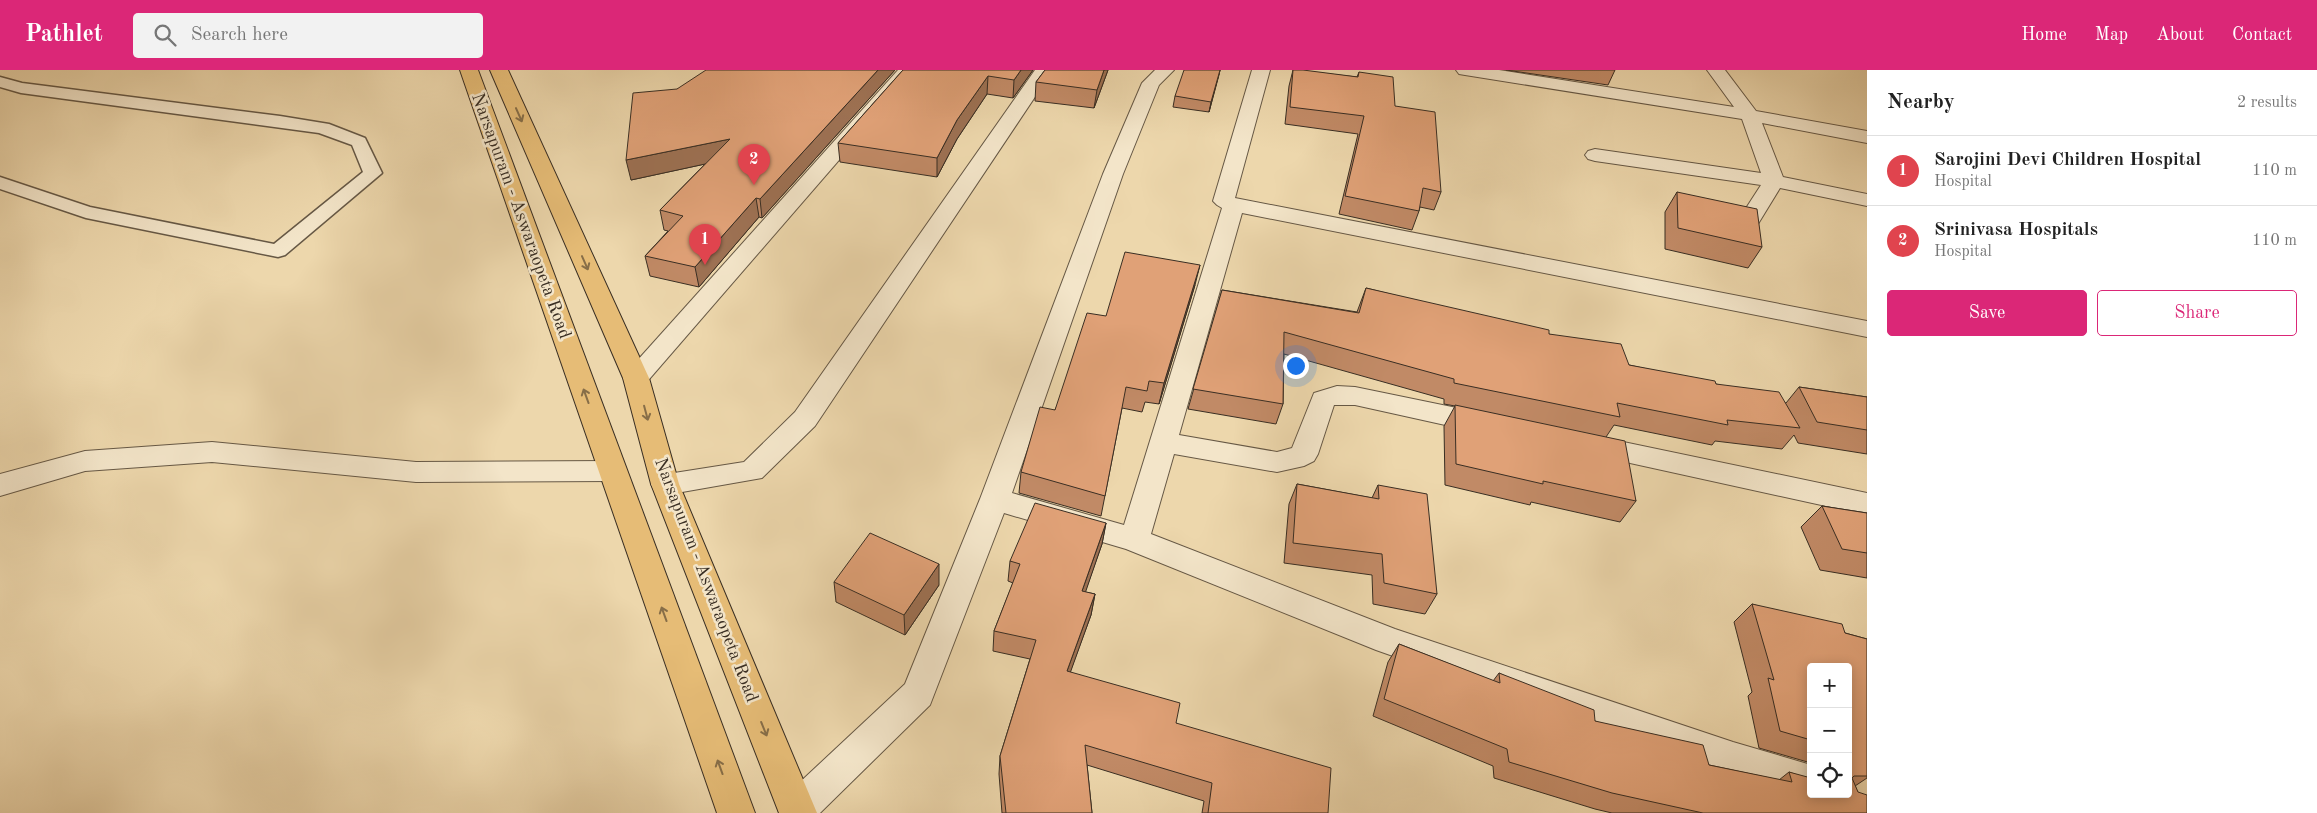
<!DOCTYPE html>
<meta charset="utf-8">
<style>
body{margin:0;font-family:"Old Standard TT",serif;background:#f2f2f2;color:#222}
.controls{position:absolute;right:15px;bottom:15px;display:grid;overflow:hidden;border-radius:5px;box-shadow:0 2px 12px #0003}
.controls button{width:45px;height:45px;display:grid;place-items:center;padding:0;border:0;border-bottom:1px solid #e0e0e0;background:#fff;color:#222;font:25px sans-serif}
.you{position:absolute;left:1295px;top:295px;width:18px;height:18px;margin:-12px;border:4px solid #fff;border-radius:50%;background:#1a73e8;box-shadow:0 0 0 8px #1a73e833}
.badge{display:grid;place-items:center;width:32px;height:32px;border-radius:50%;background:#db2777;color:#fff;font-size:16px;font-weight:700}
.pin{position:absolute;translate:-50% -41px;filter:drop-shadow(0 1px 2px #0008)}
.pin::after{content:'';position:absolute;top:26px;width:18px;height:15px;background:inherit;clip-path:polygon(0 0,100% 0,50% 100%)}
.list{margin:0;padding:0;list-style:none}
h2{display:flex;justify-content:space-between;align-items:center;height:65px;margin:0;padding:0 20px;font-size:21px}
h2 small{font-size:16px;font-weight:400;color:#767676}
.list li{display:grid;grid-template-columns:32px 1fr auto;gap:15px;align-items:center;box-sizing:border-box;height:70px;padding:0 20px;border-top:1px solid #e0e0e0}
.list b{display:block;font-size:19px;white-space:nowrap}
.list p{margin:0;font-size:16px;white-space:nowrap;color:#767676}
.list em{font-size:16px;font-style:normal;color:#767676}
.actions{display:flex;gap:10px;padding:15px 20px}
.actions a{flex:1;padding:11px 0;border:1px solid #db2777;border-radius:5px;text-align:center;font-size:18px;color:#db2777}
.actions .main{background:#db2777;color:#fff}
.icon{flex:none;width:28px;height:28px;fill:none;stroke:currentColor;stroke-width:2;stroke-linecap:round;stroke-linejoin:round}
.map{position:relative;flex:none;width:1867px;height:743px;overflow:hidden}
header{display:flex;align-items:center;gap:30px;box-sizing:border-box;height:70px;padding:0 25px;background:#db2777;color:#fff}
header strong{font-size:24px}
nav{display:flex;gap:28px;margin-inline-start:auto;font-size:18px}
.search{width:350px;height:45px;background:#f2f2f2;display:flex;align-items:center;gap:12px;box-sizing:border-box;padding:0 18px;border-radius:5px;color:#767676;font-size:19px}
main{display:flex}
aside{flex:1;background:#fff}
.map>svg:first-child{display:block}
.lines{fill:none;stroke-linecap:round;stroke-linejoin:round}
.lane-casing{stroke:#665845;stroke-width:3}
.street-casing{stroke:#665845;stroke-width:2}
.primary-casing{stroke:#392e23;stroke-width:2}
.lane{fill:#f3e5c9;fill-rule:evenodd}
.street{fill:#f3e5c9;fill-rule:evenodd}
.primary{fill:#e6bc76;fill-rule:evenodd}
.wall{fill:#c18a66;stroke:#392e23}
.shaded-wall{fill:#9d7153;stroke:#392e23}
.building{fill:#e0a177;stroke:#392e23}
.oneway{stroke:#876e48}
.labels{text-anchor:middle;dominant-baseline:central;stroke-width:5;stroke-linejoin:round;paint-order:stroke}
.street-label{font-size:18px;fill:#392e23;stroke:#f3e5c9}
</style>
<header>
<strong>Pathlet</strong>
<div class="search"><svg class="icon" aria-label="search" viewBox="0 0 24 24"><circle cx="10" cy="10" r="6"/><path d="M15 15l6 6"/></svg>Search here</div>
<nav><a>Home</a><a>Map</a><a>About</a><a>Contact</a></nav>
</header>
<main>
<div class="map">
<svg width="1867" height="743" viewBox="0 0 1867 743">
<rect width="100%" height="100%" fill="#edd7ac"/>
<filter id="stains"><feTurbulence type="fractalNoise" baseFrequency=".004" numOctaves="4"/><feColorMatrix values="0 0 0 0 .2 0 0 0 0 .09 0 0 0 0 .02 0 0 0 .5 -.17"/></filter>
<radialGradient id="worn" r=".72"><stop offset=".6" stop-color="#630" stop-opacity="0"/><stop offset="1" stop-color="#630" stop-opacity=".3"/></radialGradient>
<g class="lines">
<defs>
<polygon id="lane" points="0,7 22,13 280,46 329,54 365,68 382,103 285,185 278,187 86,148 0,119 0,107 90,137 274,174 363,102 352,75 319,63 21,23 0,17"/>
<g id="street">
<polygon points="898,0 917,0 645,314 636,317 627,314 623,308 627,302"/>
<polygon points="1035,0 1053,0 815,356 762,408 665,425 655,422 651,414 655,406 744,392 795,342"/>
<polygon points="1155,0 1174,0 1159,15 1123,104 1012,423 1124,455 1222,138 1217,135 1213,131 1252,0 1270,0 1235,128 1867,251 1867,267 1242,143 1179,365 1277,382 1292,378 1314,323 1337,316 1355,317 1486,344 1496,347 1500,354 1496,361 1486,364 1355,335 1334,335 1318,384 1314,391 1304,396 1277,402 1174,384 1151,464 1395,559 1733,672 1811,695 1811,724 1824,724 1811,729 1733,706 1376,580 1126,479 1004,443 930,635 820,743 780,743 778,740 784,727 905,614 980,429 1103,104 1142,13"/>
<polygon points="1456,0 1499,0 1734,37 1707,0 1725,0 1756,41 1867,61 1867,73 1762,53 1783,107 1867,124 1867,136 1780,118 1758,154 1750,155 1742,154 1739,149 1761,115 1595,91 1588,89 1585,85 1588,81 1595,79 1761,103 1742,49 1465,5 1459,4"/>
<polygon points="1590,365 1867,423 1867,445 1580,382 1576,375 1580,368"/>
<polygon points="212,372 416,392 613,391 623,394 627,401 623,408 613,411 416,412 212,392 85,401 0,426 0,404 85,381"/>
</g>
<g id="primary">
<polygon points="460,0 478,0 755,743 717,743"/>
<polygon points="490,0 508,0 649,308 679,414 817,743 779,743 651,414 623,308"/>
</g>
</defs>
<use href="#lane" class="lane-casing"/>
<use href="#street" class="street-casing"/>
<use href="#primary" class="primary-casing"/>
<use href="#lane" class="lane"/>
<use href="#street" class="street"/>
<use href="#primary" class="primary"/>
</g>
<g class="wall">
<polygon points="895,0 762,148 759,147 699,217 650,206 645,186 668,161 664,160 660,140 705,94 631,110 677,19"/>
<polygon points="903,0 1033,0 1013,28 987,24 957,69 937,107 840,92 838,73"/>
<polygon points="1045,0 1108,0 1094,38 1035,31 1036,12"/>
<polygon points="1220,0 1209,42 1173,37 1175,26"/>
<polygon points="1293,0 1357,7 1359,2 1395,36 1441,122 1434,140 1420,137 1419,141 1412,160 1339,144 1358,64 1285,54 1289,16"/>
<polygon points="1506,0 1615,0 1608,15"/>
<polygon points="1677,122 1762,177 1748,198 1665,179 1665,142"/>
<polygon points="1195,215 1159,334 1145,332 1142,342 1122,338 1101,446 1019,423 1021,402 1106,246"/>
<polygon points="1366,218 1549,264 1629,295 1716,314 1786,333 1799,317 1867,327 1867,384 1798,373 1794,365 1782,379 1715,371 1712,375 1614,355 1606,367 1636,431 1620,452 1531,432 1530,435 1445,415 1444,356 1455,336 1444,334 1444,329 1284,284 1283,334 1276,354 1188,339 1222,220 1357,242"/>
<polygon points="1297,414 1372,428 1378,415 1437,524 1425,544 1373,534 1372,505 1284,493 1289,434"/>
<polygon points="1822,436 1867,443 1867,508 1820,500 1801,457"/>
<polygon points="1106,453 1102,474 1085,522 1095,524 1091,545 1070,602 1176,653 1328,743 1202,743 1204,731 1087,695 1092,743 1002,743 999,704 1000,686 1030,589 993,581 994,561 1013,513 1008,511 1010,491"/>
<polygon points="834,512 939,515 905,565 836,532"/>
<polygon points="1752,534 1845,563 1867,569 1867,708 1855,716 1867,743 1612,743 1595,739 1494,708 1493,696 1373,646 1388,592 1399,574 1493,611 1499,603 1595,651 1709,695 1779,710 1789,702 1848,724 1848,597 1811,597 1811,693 1759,678 1748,626 1752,622 1734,552"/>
</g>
<g class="shaded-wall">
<polygon points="878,0 895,0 762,148 760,129"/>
<polygon points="1021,0 1033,0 1013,28 1014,10"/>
<polygon points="1104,0 1108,0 1094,38 1097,20"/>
<polygon points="1220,0 1219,5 1209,42 1211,32"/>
<polygon points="988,6 987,24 957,69 937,107 937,88 957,50"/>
<polygon points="730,69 733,88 631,110 626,90"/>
<polygon points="756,128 759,147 699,217 695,197"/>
<polygon points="1200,195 1195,215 1159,334 1164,313"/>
<polygon points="1106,453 1102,474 1079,541 1082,521"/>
<polygon points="939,494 939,515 905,565 904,545"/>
<polygon points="1095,524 1091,545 1064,620 1067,601"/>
</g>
<g class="building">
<polygon points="706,0 878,0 760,129 756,128 695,197 645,186 683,146 660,140 730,69 626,90 633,23 677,19"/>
<polygon points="903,0 1021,0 1014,10 988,6 957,50 937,88 838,73"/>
<polygon points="1045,0 1104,0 1097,20 1036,12"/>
<polygon points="1184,0 1220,0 1211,32 1175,26"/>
<polygon points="1293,0 1303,0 1358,7 1359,2 1393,7 1395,36 1435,42 1441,122 1423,118 1419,141 1345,126 1364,46 1290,37"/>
<polygon points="1677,122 1757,139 1762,177 1678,158"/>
<polygon points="1125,182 1200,195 1164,313 1149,311 1147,321 1126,317 1105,426 1021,402 1040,337 1055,340 1087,243 1106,246"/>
<polygon points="1366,218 1549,260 1549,264 1621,274 1629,295 1715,311 1716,314 1779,322 1800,358 1727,350 1728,355 1617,333 1620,347 1454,313 1454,309 1284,262 1283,334 1193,319 1222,220 1359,243"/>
<polygon points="1799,317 1867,327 1867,360 1817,352"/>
<polygon points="1455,335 1625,371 1636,431 1543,411 1543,414 1456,394"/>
<polygon points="1297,414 1379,429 1378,415 1427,424 1437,524 1384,513 1382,484 1293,473"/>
<polygon points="1035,433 1106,453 1082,521 1095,524 1067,601 1180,633 1176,653 1331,698 1328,743 1208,743 1212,713 1085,675 1092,743 1006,743 1000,686 1036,570 994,561 1020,494 1010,491"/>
<polygon points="1822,436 1867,443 1867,483 1842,479"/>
<polygon points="870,463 939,494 904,545 834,512"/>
<polygon points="1752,534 1842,554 1845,563 1867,569 1867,706 1854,706 1852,708 1858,722 1867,725 1867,743 1703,743 1612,723 1509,692 1507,679 1384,629 1399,574 1500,613 1499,603 1594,640 1595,651 1703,675 1709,695 1792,712 1789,702 1811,708 1811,724 1848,724 1848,708 1849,707 1848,707 1848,597 1811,597 1811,670 1780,661 1768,608 1774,610"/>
</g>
<defs><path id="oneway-shaft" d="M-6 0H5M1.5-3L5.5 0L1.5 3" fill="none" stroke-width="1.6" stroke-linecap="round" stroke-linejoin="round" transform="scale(1.25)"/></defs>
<g class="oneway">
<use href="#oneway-shaft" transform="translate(519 45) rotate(66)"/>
<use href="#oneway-shaft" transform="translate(585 193) rotate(66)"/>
<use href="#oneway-shaft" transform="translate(586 326) rotate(-110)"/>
<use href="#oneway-shaft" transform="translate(646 343) rotate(75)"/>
<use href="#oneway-shaft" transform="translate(664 544) rotate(-110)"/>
<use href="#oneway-shaft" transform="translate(764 659) rotate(68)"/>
<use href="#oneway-shaft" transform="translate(720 697) rotate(-110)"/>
</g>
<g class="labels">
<g class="street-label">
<text transform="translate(521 146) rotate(70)">Narsapuram - Aswaraopeta Road</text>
<text transform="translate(706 510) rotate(69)">Narsapuram - Aswaraopeta Road</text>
</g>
</g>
<rect width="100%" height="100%" filter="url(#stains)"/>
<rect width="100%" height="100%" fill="url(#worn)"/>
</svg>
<div class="controls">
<button>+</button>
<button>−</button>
<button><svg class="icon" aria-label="locate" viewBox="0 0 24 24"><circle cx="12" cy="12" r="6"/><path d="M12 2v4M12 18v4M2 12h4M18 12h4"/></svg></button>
</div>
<div class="you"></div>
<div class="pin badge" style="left:705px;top:195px;background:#e0444e">1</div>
<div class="pin badge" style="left:754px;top:115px;background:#e0444e">2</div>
</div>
<aside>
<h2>Nearby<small>2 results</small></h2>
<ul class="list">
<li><span class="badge" style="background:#e0444e">1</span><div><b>Sarojini Devi Children Hospital</b><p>Hospital</p></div><em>110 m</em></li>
<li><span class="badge" style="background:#e0444e">2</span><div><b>Srinivasa Hospitals</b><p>Hospital</p></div><em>110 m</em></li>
</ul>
<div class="actions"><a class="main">Save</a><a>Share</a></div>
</aside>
</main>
